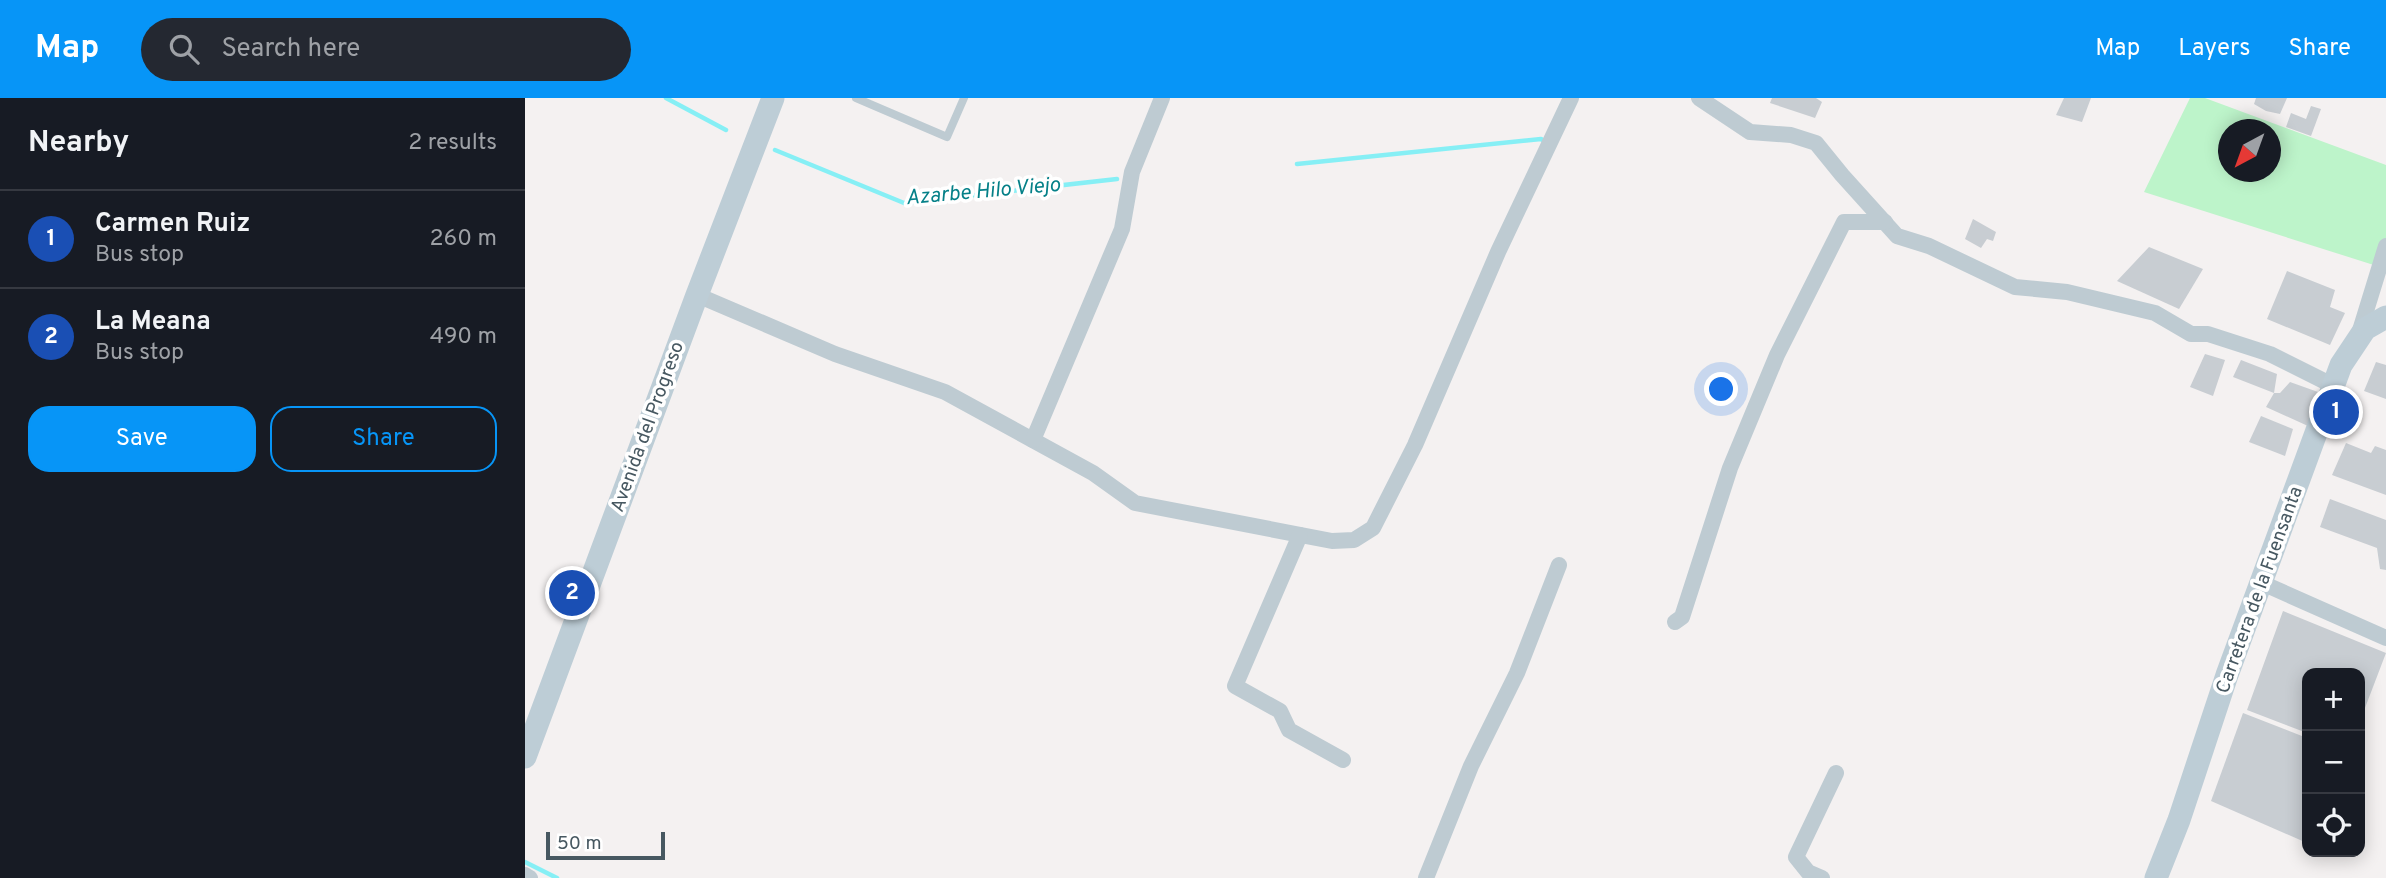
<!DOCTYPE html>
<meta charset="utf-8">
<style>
body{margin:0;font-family:Overpass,sans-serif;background:#242831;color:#f1f3f6}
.controls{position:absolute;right:21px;bottom:21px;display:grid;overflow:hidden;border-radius:14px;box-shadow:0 4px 18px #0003}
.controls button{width:63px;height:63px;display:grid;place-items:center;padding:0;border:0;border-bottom:2px solid #363941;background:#171b24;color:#f1f3f6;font:35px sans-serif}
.compass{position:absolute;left:1693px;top:21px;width:63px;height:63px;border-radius:50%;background:#171b24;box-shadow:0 4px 18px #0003;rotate:221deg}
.scale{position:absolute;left:21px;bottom:18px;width:119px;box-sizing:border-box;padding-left:7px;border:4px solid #475861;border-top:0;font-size:19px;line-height:24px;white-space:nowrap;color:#475861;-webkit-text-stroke:5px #fff;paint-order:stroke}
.you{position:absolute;left:1197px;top:292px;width:24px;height:24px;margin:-18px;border:5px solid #fff;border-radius:50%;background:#1a73e8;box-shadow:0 0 0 10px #1a73e833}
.badge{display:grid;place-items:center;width:46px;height:46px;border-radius:50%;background:#0795f7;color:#fff;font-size:23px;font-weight:700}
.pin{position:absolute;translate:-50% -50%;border:4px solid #fff;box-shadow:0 2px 7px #0006}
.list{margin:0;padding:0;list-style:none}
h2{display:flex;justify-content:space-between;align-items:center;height:91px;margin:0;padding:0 28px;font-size:30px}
h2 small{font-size:23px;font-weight:400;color:#9ea1a6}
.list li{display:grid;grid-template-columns:46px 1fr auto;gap:21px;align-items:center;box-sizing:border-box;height:98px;padding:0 28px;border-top:2px solid #363941}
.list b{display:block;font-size:26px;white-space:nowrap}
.list p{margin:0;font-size:23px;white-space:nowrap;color:#9ea1a6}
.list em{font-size:23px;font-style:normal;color:#9ea1a6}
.actions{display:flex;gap:14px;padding:21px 28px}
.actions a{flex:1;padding:16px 0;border:2px solid #0795f7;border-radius:21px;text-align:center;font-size:24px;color:#0795f7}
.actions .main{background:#0795f7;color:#fff}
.icon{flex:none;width:38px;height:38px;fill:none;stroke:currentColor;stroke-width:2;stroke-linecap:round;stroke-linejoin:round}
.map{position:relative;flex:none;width:1861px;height:780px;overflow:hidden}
header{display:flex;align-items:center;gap:42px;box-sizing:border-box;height:98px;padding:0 35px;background:#0795f7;color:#fff}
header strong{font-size:33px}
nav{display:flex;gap:38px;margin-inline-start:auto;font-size:24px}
.search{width:490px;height:63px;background:#242831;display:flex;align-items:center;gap:18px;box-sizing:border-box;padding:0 24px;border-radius:38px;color:#9ea1a6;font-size:26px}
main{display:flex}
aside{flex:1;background:#171b24}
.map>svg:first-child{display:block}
.green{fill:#bdf4ca;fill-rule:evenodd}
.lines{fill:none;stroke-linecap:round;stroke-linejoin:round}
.stream{stroke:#86eff5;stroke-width:4.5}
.building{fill:#c8cdd2}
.lane{stroke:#becbd2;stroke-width:8}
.street{stroke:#becbd2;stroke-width:16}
.secondary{stroke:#bdcdd6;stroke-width:23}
.labels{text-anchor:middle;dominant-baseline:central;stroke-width:7;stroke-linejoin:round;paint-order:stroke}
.street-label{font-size:19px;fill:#475861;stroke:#fff}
.water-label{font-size:21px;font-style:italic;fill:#058088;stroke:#fff}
</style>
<header>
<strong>Map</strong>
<div class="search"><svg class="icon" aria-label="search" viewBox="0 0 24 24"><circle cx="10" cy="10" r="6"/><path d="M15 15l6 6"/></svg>Search here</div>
<nav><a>Map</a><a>Layers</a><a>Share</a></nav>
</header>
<main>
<aside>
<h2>Nearby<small>2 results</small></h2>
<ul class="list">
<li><span class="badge" style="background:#1a4fb4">1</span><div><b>Carmen Ruiz</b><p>Bus stop</p></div><em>260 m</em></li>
<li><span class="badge" style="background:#1a4fb4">2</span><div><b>La Meana</b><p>Bus stop</p></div><em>490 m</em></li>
</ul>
<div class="actions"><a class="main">Save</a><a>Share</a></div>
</aside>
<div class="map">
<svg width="1861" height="780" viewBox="0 0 1861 780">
<rect width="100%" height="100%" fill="#f4f1f1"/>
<path class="green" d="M1665,0H1680L1861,67V151L1855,169L1619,94ZM1703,32H1745V74H1703Z"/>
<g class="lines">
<g class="stream">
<polyline points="141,0 201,32"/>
<polyline points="250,52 379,105 592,81"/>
<polyline points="772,66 1016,41 1021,44"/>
<polyline points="0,764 32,780"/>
</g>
</g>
<g class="building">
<polygon points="1247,0 1291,0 1297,4 1290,20 1245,5"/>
<polygon points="1539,0 1566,0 1557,24 1531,17"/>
<polygon points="1731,0 1762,0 1755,16 1741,13 1729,6"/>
<polygon points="1786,8 1796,11 1786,38 1761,29 1766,15 1781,21"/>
<polygon points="1448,121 1471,134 1468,143 1462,141 1456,150 1440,141"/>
<polygon points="1624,149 1678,171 1654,211 1592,183"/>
<polygon points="1762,173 1810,192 1805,209 1820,215 1805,247 1742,221"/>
<polygon points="1680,256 1700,262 1688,298 1665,289"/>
<polygon points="1716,262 1752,276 1749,295 1755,295 1765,284 1793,294 1783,328 1741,309 1749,295 1708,279"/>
<polygon points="1851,264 1861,267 1861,301 1839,293"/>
<polygon points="1736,318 1768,331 1760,358 1724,344"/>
<polygon points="1821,345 1846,355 1850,348 1861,352 1861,397 1807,377"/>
<polygon points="1805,401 1861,422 1861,472 1855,471 1852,450 1795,429"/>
<polygon points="1758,513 1861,555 1835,623 1835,575 1782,575 1782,635 1722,612"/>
<polygon points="1718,615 1782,640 1782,745 1686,703"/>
</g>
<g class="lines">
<polyline class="lane" points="331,0 422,39 439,0"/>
<g class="street">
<polyline points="1174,0 1225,34 1266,37 1291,45 1317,77 1372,138 1404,148 1490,189 1542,194 1630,215 1666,236 1683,236 1745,256 1809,288"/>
<polyline points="172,197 310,256 420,294 568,375 610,405 807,443 829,442 848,430 890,347 973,154 1046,0"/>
<polyline points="1833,239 1861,148"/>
<polyline points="508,342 597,131 607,74 637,0"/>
<polyline points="775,437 710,588 755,613 764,632 818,662"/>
<polyline points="1737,485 1861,540"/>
<polyline points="1150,524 1157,519 1205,370 1252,257 1319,124 1360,124"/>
<polyline points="0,777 5,780"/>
<polyline points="901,780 946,668 992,575 1034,467"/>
<polyline points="1297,780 1283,774 1271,759 1311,675"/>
</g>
<g class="secondary">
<polyline points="0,659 172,197 248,0"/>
<polyline points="1631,780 1654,722 1702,577 1816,267 1840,231 1861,219"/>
</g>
</g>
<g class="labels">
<g class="street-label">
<text transform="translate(123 329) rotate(-70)">Avenida del Progreso</text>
<text transform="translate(1735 492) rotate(-70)">Carretera de la Fuensanta</text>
</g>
<g class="water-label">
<text transform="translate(458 94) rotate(-5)">Azarbe Hilo Viejo</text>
</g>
</g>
</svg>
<div class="controls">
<button>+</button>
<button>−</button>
<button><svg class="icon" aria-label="locate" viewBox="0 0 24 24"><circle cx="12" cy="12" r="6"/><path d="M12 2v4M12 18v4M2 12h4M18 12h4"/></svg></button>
</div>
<svg class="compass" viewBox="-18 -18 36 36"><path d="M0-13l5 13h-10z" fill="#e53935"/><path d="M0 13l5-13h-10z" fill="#9ea1a6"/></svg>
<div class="scale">50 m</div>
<div class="you"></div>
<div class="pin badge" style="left:1811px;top:314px;background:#1a4fb4">1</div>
<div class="pin badge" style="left:47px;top:495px;background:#1a4fb4">2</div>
</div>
</main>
